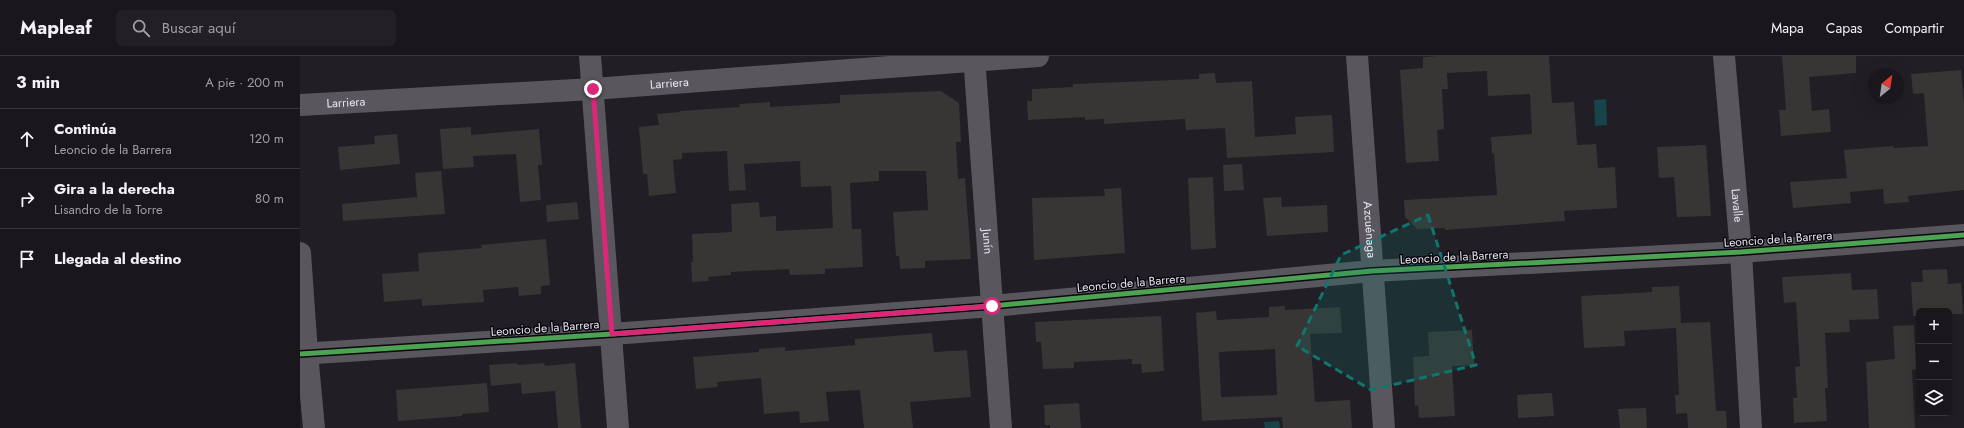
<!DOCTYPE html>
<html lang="es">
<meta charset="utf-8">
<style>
body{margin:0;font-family:Jost,sans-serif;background:#221f25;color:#f1f3f6}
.controls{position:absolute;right:12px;bottom:12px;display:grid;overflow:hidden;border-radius:6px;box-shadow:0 4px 16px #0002}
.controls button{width:36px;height:36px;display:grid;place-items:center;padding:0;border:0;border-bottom:1px solid #37353b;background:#19161c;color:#f1f3f6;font:20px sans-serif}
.compass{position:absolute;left:1568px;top:12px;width:36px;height:36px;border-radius:50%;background:#19161c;box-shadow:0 4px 16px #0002;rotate:29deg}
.stop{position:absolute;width:12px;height:12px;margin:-9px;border:3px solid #db2777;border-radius:50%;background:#fff}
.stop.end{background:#db2777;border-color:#fff;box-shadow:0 1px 4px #0008}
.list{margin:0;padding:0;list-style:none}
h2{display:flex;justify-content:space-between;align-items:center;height:52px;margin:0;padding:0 16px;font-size:17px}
h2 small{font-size:13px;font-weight:400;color:#9f9fa3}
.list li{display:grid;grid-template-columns:26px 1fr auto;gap:12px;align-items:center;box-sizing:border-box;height:60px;padding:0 16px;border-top:1px solid #37353b}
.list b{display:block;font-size:15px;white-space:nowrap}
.list p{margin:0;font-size:13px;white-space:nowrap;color:#9f9fa3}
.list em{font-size:13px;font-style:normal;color:#9f9fa3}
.icon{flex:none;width:22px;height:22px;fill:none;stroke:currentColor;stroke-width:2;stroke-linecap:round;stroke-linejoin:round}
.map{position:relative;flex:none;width:1664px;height:372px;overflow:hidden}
header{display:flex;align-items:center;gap:24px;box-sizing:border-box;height:56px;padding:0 20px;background:#19161c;border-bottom:1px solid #37353b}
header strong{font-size:19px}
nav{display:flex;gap:22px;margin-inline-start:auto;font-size:14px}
.search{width:280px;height:36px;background:#221f25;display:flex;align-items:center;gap:10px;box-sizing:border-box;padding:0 14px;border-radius:6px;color:#9f9fa3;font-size:15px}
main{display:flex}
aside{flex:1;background:#19161c}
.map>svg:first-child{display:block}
.water{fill:#164449}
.building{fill:#383535;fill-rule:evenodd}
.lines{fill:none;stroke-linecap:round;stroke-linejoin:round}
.street{stroke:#59575d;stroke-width:22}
.cycleway-casing{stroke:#09070d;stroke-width:8}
.cycleway{stroke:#4ca352;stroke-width:5}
.route{stroke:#db2777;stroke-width:5}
.marked{fill:#0f766e;fill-opacity:0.2;stroke:#0f766e;stroke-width:3;stroke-dasharray:8 5;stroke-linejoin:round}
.labels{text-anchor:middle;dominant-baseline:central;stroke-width:3;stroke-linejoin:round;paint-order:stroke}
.street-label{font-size:12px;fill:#eae7f1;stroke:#09070d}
</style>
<header>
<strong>Mapleaf</strong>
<div class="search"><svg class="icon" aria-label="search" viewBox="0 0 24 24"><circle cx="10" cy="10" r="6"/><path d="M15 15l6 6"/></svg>Buscar aquí</div>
<nav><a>Mapa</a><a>Capas</a><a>Compartir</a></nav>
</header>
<main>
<aside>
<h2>3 min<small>A pie · 200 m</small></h2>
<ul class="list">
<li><svg class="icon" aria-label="ahead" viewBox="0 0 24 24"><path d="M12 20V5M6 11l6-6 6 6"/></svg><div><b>Continúa</b><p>Leoncio de la Barrera</p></div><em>120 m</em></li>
<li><svg class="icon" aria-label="right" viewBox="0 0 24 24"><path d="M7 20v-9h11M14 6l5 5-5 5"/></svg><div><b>Gira a la derecha</b><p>Lisandro de la Torre</p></div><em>80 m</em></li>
<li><svg class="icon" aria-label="arrive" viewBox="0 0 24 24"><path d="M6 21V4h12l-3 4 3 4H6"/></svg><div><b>Llegada al destino</b></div></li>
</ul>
</aside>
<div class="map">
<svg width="1664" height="372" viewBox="0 0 1664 372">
<rect width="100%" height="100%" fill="#211e26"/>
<g class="water">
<polygon points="1306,43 1307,69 1295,70 1294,44"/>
<polygon points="979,365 980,372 965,372 964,366"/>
</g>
<g class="building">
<polygon points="1138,0 1249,0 1252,47 1274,46 1277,89 1296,88 1298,112 1315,111 1317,152 1264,155 1265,165 1145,174 1145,172 1117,173 1105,161 1104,144 1197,139 1194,97 1192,98 1191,81 1232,78 1230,38 1188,40 1187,15 1147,17 1148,33 1142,33 1144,73 1137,74 1139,105 1106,107 1100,14 1123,12 1123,1"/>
<polygon points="1482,0 1556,0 1556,17 1509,21 1512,55 1529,53 1531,76 1481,80 1479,54 1486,54"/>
<polygon points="1661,14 1664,49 1664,134 1608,140 1609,146 1584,148 1583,133 1550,136 1551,147 1493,152 1490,126 1547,122 1544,94 1593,90 1594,92 1628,90 1624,37 1613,38 1611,18"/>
<polygon points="915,17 916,27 952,25 955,81 996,78 995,61 1032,59 1034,96 927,102 925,72 886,74 885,63 804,68 804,63 785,64 785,61 728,64 727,45 732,45 732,33 773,31 773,28 899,23 899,18"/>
<polygon points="641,35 659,47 661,86 656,86 658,123 665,122 671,203 625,205 625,212 600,213 599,200 596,200 593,156 628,154 626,115 579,115 579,125 550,127 552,173 561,173 563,211 525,213 525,218 490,219 489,213 431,216 431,219 408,221 409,225 392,226 391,206 393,206 392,178 432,176 431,148 459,146 460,161 476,160 476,175 533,172 531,130 501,131 500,105 444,108 446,134 429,135 427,95 382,97 382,103 373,104 376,137 349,140 347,118 343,118 339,71 359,69 357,58 380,56 380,55 440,51 439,48 470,46 470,51 540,47 540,39"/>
<polygon points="171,71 171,79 239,73 242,109 238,109 241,144 220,146 216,98 173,100 174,111 143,113 140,73"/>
<polygon points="97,78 100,108 40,114 38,91 75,88 74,80"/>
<polygon points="1406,89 1411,160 1377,161 1374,121 1359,122 1357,91"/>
<polygon points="942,108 944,134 924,135 923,109"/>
<polygon points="141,115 145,158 43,165 42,148 117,141 115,117"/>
<polygon points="913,121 916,192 891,194 888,122"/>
<polygon points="821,132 825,197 734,204 732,142 805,140 804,133"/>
<polygon points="981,141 982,151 1027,149 1028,176 967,180 963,142"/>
<polygon points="277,146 279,163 247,166 246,149"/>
<polygon points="246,183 250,229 241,230 241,238 219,240 218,231 183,234 184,246 122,250 122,243 84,246 82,218 119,215 118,197 182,192 181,189"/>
<polygon points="1647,213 1648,228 1661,227 1663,258 1649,258 1649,255 1619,255 1619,260 1613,260 1611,226 1623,226 1622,214"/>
<polygon points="1551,217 1552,234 1577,233 1579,263 1549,264 1550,276 1525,277 1528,332 1525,332 1527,365 1494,367 1493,342 1497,342 1495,311 1500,310 1496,246 1484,247 1482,221"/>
<polygon points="1379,230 1381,267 1410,266 1416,355 1426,355 1427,372 1388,372 1387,357 1376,358 1375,339 1379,339 1376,272 1324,275 1325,290 1284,292 1281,240 1352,236 1352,231"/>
<path d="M985,250V254L1040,251L1042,277L1010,278L1015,346L1050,344L1052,372H983L982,361L902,365L896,257L916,255L917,264L969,261V251ZM975,293L977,339L921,341L919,296Z"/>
<polygon points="861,260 864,315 842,317 841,308 832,308 832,303 774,306 774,312 743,313 741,286 736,286 735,266"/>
<polygon points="1614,269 1616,313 1612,314 1615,372 1569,372 1566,306 1595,303 1593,270"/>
<polygon points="1172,274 1174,309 1152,310 1155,360 1119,362 1118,349 1115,350 1113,301 1129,300 1128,276"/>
<polygon points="632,277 634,296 667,294 671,341 610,346 613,372 564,372 560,334 526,336 529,365 500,367 499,355 464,358 461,322 417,326 418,331 396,333 393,301 459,296 459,293 485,291 485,295 555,289 555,283"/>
<polygon points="217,307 217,309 244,307 245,310 275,307 281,372 258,372 255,335 222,338 221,327 191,330 189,309"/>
<polygon points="187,327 189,356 162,358 162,360 98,365 96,334"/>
<polygon points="1252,337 1254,360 1218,362 1217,339"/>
<polygon points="779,347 781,372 750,372 750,369 745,369 744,349"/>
<polygon points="1346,352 1347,372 1320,372 1318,353"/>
</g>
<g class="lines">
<g class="street">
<polyline points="290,0 318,372"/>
<path id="s1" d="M674,0L701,372"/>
<path id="s2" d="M1057,0L1084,372"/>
<path id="s3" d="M1424,0L1441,196L1451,372"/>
<path id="s4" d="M0,49L293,33L738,0"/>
<polyline points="0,197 7,297 14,372"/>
<polyline points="0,298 312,278 692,250 1072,215 1441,196 1664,179"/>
</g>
<defs>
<polyline id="cycleway" points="0,298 312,278 692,250 1072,215 1441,196 1664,179"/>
</defs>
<use href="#cycleway" class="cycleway-casing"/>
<use href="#cycleway" class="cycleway"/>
</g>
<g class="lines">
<polyline class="route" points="293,33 312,278 692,250"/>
</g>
<path class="marked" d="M1128,159L1176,309L1071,334L997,290L1041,199Z"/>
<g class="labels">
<g class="street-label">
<text stroke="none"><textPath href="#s4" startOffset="370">Larriera</textPath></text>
<text stroke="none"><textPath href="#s4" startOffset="46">Larriera</textPath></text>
<text stroke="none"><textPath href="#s3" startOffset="150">Lavalle</textPath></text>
<text stroke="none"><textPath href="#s2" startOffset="174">Azcuénaga</textPath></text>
<text transform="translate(1478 183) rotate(-4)">Leoncio de la Barrera</text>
<text stroke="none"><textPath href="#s1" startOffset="186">Junín</textPath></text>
<text transform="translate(1154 201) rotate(-3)">Leoncio de la Barrera</text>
<text transform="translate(831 227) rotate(-5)">Leoncio de la Barrera</text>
<text transform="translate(245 272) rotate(-4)">Leoncio de la Barrera</text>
</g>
</g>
</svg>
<div class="controls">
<button>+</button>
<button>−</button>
<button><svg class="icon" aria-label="layers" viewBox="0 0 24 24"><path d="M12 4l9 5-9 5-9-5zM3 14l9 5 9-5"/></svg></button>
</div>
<svg class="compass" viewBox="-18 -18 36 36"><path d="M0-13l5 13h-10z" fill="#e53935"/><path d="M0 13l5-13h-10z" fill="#9f9fa3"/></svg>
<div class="stop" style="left:692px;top:250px"></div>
<div class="stop end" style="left:293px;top:33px"></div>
</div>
</main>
